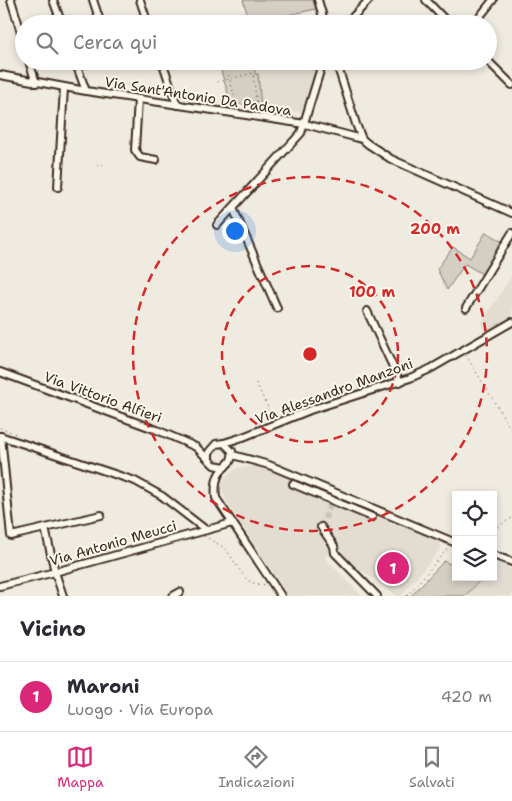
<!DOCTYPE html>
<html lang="it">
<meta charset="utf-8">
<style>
body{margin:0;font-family:"Shantell Sans",sans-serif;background:#f7f7f7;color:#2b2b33}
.controls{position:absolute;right:15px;bottom:15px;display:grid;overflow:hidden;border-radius:0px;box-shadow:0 2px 8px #0003}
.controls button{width:45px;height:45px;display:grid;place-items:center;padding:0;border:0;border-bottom:1px solid #e1e1e2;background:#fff;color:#2b2b33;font:25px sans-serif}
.you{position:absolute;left:234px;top:230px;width:18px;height:18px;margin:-12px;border:4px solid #fff;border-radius:50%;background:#1a73e8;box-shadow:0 0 0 8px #1a73e833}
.badge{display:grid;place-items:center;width:32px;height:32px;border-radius:50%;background:#db2777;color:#fff;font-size:16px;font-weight:700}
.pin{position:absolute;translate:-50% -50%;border:2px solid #fff;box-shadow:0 1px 5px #0006}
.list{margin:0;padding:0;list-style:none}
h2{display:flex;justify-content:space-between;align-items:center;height:65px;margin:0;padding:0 20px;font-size:21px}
h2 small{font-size:16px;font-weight:400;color:#7c7c81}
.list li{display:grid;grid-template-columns:32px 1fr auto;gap:15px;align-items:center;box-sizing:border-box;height:70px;padding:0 20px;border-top:1px solid #e1e1e2}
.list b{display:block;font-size:19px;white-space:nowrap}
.list p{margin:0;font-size:16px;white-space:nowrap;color:#7c7c81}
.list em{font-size:16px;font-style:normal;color:#7c7c81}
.icon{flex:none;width:28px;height:28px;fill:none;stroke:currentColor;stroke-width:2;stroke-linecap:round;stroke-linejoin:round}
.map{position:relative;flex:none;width:512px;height:596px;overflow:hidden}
.search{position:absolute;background:#fff;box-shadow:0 2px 8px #0003;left:15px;right:15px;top:15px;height:55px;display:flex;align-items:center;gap:12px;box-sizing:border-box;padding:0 18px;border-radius:28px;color:#7c7c81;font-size:19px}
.sheet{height:135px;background:#fff}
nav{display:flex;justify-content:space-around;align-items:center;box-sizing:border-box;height:70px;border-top:1px solid #e1e1e2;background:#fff;font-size:14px;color:#7c7c81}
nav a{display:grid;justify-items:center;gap:2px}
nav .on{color:#db2777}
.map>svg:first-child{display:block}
.built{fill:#e2dcd1}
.green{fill:#d5cec3;stroke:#887c70}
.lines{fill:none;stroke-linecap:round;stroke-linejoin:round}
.minor-tunnel{stroke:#ccc4b9;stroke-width:6;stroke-dasharray:6 3;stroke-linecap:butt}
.minor-casing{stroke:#3b2a1e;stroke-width:10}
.path{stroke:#3b2a1e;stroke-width:1;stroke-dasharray:1 4;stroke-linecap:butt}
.minor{stroke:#fbf7ec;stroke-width:6}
.ring{fill:none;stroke:#d62828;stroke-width:2.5;stroke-dasharray:9 6}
.labels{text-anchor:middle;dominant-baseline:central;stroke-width:4;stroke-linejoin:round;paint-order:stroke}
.street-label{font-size:14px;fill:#3b2a1e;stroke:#fbf7ec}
.centre{fill:#d62828;stroke:#fbf7ec;stroke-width:2.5}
.ring-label{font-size:15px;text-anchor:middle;font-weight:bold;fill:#d62828;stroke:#fbf7ec;stroke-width:4;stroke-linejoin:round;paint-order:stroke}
</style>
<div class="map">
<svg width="512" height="596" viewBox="0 0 512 596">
<rect width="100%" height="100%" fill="#f0ebe0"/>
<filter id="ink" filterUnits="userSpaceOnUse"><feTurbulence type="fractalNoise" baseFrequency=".02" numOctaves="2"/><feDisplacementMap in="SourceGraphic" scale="10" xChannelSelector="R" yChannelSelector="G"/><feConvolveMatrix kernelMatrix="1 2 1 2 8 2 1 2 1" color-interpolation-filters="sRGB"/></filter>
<g filter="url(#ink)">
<g class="built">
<polygon points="256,61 319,61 303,112 261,108"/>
<polygon points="512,275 512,320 486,335 481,324"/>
<polygon points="256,465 439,539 441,548 401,596 397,596 332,549 325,558 362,596 288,596 226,501 221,485 224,478 238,467 245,468"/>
<polygon points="499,562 512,570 512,596 465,596 483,577 493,577 493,567"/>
</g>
<g class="green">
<polygon points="243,0 314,0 316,9 250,23"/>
<polygon points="218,61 250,61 252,68 255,68 255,74 258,74 261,108 239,104 232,107"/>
<polygon points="486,232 504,243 484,275 465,264 447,290 437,269 453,247 470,258"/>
<polygon points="444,561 456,567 456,577 483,577 465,596 411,596"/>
</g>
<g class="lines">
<polyline class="minor-tunnel" points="321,527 332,501"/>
<defs>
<g id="minor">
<polyline points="11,0 24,42"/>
<polyline points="53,0 62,24"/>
<polyline points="93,0 101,24"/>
<polyline points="140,0 148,24"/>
<polyline points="318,0 325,24"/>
<polyline points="426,0 449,24"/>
<polyline points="179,24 184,22"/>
<polyline points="346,24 369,0"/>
<polyline points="474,24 493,0"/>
<polyline points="29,61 36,83"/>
<polyline points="75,61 86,91"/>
<polyline points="162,61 177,105"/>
<polyline points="336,61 356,124 362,139 368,144 391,159 512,213"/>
<polyline points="488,61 512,85"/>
<polyline points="0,75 86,91 305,124 362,139"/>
<polyline points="138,99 135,150 140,157 156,160"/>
<polyline points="58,187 64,88"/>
<polyline points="233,208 277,308"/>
<polyline points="217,225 301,133 323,61"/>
<polyline points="466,308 512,233"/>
<polyline points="367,311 400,382"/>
<polyline points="0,372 157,430 196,447 214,465 225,467"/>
<polyline points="0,436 135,481 162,496 206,530"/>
<polyline points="1,436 11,536 101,515"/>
<polyline points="224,443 243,437 310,410 410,378 430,369 512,322"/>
<polyline points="233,455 269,465 456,543"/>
<path d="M209,459V452L216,444L224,443L232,451C234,464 224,464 219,474C215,482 215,490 216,498L281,596"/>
<polyline points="293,484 372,517"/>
<polyline points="321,527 334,546 335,553 377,596"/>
<polyline points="45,528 55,572 63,596"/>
<polyline points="493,555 512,562"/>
<polyline points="0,586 55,572 232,523"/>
<polyline points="173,596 180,592"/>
</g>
</defs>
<use href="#minor" class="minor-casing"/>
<g class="path">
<polyline points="225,61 237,106"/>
<polyline points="217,82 253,73 257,107"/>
<polyline points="97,165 103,165"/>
<polyline points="466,355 512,431"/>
<polyline points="256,383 273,418"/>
<polyline points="0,428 16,434"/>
<polyline points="493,529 512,518"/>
<polyline points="204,536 225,548 246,579 252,583 266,585"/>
<polyline points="407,596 449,547"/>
</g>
<use href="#minor" class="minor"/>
</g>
</g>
<g class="ring">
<circle cx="310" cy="354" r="88"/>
<circle cx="310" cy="354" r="177"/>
</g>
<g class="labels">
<g class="street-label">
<text transform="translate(198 96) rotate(9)">Via Sant'Antonio Da Padova</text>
<text transform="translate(334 391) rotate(-20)">Via Alessandro Manzoni</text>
<text transform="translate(103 397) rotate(20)">Via Vittorio Alfieri</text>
<text transform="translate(113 543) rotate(-16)">Via Antonio Meucci</text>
</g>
</g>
<circle cx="310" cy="354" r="8" class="centre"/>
<g class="ring-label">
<text x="435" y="234">200 m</text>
<text x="372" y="297">100 m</text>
</g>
</svg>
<div class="controls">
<button><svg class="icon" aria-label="locate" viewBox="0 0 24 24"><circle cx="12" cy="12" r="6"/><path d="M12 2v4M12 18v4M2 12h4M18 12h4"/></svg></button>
<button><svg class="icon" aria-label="layers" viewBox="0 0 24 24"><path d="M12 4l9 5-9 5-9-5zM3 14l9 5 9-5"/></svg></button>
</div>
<div class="you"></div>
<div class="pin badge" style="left:393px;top:568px">1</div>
<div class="search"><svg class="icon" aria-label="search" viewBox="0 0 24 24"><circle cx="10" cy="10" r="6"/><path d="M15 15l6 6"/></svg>Cerca qui</div>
</div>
<section class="sheet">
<h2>Vicino<small></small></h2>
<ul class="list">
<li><span class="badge">1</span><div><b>Maroni</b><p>Luogo · Via Europa</p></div><em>420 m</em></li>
</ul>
</section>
<nav>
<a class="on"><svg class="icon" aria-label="map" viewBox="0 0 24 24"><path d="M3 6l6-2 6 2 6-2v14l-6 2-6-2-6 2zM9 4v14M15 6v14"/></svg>Mappa</a>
<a><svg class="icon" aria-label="directions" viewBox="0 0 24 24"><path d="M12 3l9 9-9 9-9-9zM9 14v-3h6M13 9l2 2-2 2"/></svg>Indicazioni</a>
<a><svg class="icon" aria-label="saved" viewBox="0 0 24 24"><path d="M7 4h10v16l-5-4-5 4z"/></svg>Salvati</a>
</nav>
